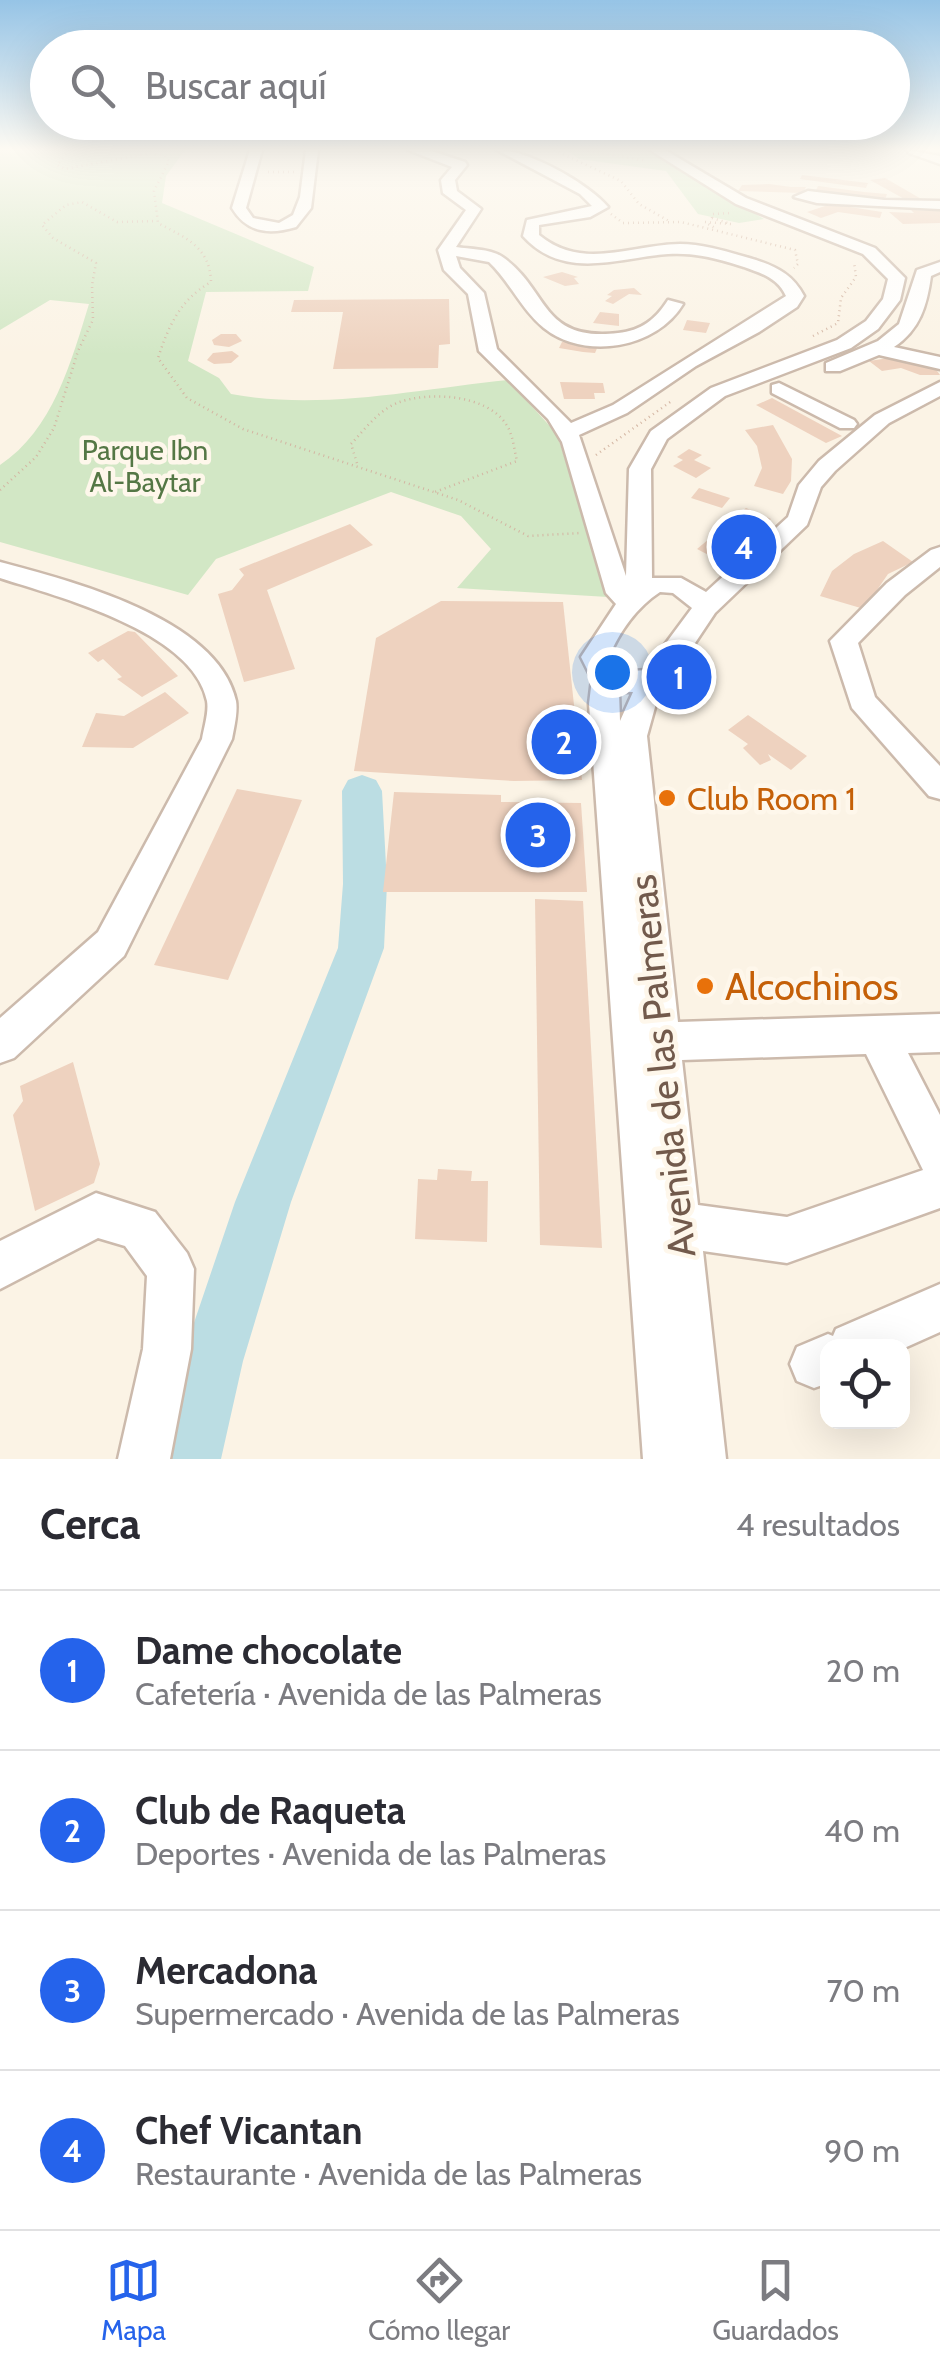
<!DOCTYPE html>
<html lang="es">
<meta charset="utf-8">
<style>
body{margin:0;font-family:Cabin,sans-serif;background:#f7f7f7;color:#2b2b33}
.controls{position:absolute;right:30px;bottom:30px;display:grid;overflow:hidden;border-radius:20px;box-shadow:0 10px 40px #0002}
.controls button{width:90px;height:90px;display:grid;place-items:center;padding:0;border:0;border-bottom:2px solid #e1e1e2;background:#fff;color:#2b2b33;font:50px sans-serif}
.you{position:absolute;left:612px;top:672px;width:35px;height:35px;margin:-25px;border:8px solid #fff;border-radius:50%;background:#1a73e8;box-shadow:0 0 0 15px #1a73e833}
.badge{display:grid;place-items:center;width:65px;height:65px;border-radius:50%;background:#2563eb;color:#fff;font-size:32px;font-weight:700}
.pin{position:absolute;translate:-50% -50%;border:5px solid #fff;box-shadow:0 2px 10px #0006}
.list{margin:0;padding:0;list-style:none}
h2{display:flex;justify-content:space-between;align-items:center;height:130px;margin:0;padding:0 40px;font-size:42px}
h2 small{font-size:32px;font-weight:400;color:#7c7c81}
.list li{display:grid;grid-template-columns:65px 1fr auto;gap:30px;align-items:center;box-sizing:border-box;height:160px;padding:0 40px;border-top:2px solid #e1e1e2}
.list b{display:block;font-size:38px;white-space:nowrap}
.list p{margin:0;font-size:32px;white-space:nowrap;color:#7c7c81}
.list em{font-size:32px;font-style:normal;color:#7c7c81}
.icon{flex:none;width:55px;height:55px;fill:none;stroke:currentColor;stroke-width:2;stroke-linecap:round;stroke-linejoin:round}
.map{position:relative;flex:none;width:940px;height:1459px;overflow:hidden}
.search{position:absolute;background:#fff;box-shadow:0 10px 40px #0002;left:30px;right:30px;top:30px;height:110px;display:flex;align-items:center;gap:25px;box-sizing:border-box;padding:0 35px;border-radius:55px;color:#7c7c81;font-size:38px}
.sheet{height:770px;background:#fff}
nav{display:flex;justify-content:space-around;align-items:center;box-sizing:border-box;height:140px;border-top:2px solid #e1e1e2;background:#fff;font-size:28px;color:#7c7c81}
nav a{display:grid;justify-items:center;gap:5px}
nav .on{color:#2563eb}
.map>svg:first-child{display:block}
.green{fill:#d2e7c5}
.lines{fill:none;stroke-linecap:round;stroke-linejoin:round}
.river{fill:#bbdde3;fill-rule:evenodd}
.building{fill:#eed2bf}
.minor-casing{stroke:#ccbaac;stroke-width:5}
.path{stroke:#d3b5a2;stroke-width:2.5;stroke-dasharray:1 4;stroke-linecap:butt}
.minor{fill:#fff;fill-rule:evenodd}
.food-dot{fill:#e8710a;stroke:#fef7eb;stroke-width:4}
.labels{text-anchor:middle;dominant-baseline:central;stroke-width:9;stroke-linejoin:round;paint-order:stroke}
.far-park-label{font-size:28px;fill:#547745;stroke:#fef7eb}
.food-label{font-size:32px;fill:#c56008;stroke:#fef7eb;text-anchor:start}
.near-food-label{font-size:38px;fill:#c56008;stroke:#fef7eb;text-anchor:start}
.near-street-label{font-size:38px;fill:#725a4c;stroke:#fef7eb}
</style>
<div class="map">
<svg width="940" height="1459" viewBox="0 0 940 1459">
<rect width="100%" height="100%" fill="#fbf3e5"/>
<g class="green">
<path d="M0,150H185L166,176L162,203L314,267L308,291L206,292L188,361L219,378L231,394C322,411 418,389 508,380L557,434L608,597L457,588L491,549L461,516L391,492L216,559L188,595L0,542V465C53,430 71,362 89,304L50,300L0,330Z"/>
<polygon points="566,150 651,150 764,219 739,223 698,214 666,171 579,159"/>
</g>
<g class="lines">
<polygon class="river" points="362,775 376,780 382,791 387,884 384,948 291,1202 243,1361 221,1459 157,1459 181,1361 235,1202 338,948 343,884 342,791 348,780"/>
</g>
<g class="building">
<polygon points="802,175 868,183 866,188 800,179"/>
<polygon points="885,178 923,200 908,201 870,180"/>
<polygon points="769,184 791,187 806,187 803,193 738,191 742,185"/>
<polygon points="818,186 864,192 887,194 885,200 865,198 815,192"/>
<polygon points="831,204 882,212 880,218 838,212 821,218 807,212"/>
<polygon points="911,210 940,211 940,223 903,224 889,212 914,213"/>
<polygon points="562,272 578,277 574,278 579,284 565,286 543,277"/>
<polygon points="634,288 642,295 629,294 613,304 605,301 612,296 607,295 614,290"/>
<polygon points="449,299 450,344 439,345 438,368 333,369 343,312 291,312 294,300"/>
<polygon points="600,312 619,314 619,326 593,323"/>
<polygon points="687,320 710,323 706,333 683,330"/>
<polygon points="221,334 236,334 242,341 229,347 214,345 212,340"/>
<polygon points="562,342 575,342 598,346 595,353 583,352 559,348"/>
<polygon points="232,351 239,356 231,363 214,364 207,360 213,353"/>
<polygon points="889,358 909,364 932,364 940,375 920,375 901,368 882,371 869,361"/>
<polygon points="560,382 603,383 605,393 594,393 595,399 564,399"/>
<polygon points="772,398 842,436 826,443 756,405"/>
<polygon points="773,425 792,459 791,481 783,494 754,486 762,468 757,446 745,430"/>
<polygon points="689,449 702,455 694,460 711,468 696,478 673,466 683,460 677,457"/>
<polygon points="699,488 730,498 722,508 691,498"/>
<polygon points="746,508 771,519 722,562 697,549"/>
<polygon points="350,524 373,545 267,590 295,669 244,682 218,594 232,590 244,575 239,569"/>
<polygon points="883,541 913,562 888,574 864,609 820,596 832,571 854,554"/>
<polygon points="441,601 563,602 582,780 514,781 354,771 376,638"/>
<polygon points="128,631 135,632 178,676 142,697 117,679 122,677 103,659 98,662 88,653"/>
<polygon points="165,692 189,713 133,748 82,747 96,713 124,716"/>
<polygon points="748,715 807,756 791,770 768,754 771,760 760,765 743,748 748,744 728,730"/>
<polygon points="237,789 302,800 228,980 154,965"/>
<polygon points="394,792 501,795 501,802 581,803 587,892 383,892"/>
<polygon points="535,899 583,901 602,1248 540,1245"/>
<polygon points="73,1062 100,1164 94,1183 35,1211 13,1115 23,1101 20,1086"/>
<polygon points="438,1169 472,1171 471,1181 488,1181 487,1242 415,1239 418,1179 437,1180"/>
</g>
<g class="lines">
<defs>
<g id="minor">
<path d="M250,150H262L246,208L253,218L279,223L293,215L300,197L306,150H318L311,208L296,227C269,235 247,233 232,208Z"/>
<path d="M408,150H428L465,162L467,165L455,180L457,191L481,209L456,247C469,249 490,249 501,256C549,288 539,342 618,333C641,331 656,319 668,300L683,304C657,348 585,361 544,328C522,310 510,282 489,262L456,256L460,268L484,293L497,349L571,423L613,405L786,296C778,278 761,273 744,267C719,259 694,252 668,254C616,258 564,281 523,236L527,220L592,206L580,194L497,150C529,150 587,183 608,207L590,217L539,225V235C583,271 629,245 680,244C705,244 731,253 756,260C777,267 793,275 804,296L797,307L759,332L696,366L627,413L579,435L626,576L629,469L651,431L711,388L837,340L866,321L883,299L888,279L863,254L736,204L650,150H665L746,198L875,248L905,278L900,300L878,329L851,348L725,396L667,439L651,469L652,578H681L706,592L788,517L799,485L819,461L875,415L940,382V396L889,423L835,471L821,487L807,525L715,613L657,700L647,736L678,1022L940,1014V1052L908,1053L940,1115V1208L787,1263L703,1251L726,1459H643L589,704L592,679L581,657L616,604L606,593L562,442L548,419L479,351L468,294L444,270L438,250L466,210L443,193L441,180L452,167ZM660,592L673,593L692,608L646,670L620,672L609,657C619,632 637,607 660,592ZM619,692H633L620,721ZM866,1054L923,1170L787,1217L698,1205L682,1060Z"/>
<polygon points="907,150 940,156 940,164 909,153"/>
<polygon points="808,191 884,200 940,201 940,209 817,203 794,197"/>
<path d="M940,262V272L931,276C927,305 920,330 894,347L940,357V369L879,355L840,371H826V363L878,341L899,324L917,270Z"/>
<polygon points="779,383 854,420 857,424 854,428 840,428 772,393 772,385"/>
<polygon points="940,547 940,567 905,595 858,643 875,697 940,766 940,799 929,796 852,708 830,641 887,583 931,550"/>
<path d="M0,562C71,581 218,618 236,701C238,712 234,728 232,739L124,956L14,1058L0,1063V1018L98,932L202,739C204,727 209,712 207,701C193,631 58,597 0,578Z"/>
<polygon points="96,1193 155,1212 187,1253 194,1269 191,1349 170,1459 118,1459 143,1349 147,1276 125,1246 98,1238 0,1289 0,1241"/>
<polygon points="940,1284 940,1332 902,1349 828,1346 828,1383 814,1388 797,1381 790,1364 797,1347 828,1334 833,1336 836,1329"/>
</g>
</defs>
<use href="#minor" class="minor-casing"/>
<g class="path">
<path d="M69,150L57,165L65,169L150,153L164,155L169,161L154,191L158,223C186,238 210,247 211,282C180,300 169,325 158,358L187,398L243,429L458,500L528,536L580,533"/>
<polyline points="554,150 621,181 639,204 669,221"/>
<polyline points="583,150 647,161"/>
<polyline points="268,172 294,172"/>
<polyline points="611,214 623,223 681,222 795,250 798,264 794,268"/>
<polyline points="712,218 731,224 705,222 715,228"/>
<polyline points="712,218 712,214 731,213"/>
<polyline points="813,336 838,323 841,298 856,277 854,262"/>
<polyline points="596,455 673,400"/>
<path d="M357,463L351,444C365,429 378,411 397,403C428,391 486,394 506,424C513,434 514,449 517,461L435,492"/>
<polyline points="0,490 36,457 54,428 78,351 93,320 92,285 96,263 53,238 42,225 66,205 82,202 117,222 157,221"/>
</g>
<use href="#minor" class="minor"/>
</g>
<linearGradient id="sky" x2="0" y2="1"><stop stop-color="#96c4e6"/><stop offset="0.42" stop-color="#fdfaf3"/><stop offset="1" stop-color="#fdfaf3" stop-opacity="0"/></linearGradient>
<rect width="940" height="355" fill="url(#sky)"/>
<g class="food-dot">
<circle cx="667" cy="798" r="10"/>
<circle cx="705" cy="986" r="10"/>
</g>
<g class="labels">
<g class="far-park-label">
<text x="145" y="450">Parque Ibn<tspan x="145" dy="32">Al-Baytar</tspan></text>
</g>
<g class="food-label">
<text x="687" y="798">Club Room 1</text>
</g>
<g class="near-food-label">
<text x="725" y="986">Alcochinos</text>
</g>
<g class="near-street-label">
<text transform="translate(662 1066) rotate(-96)">Avenida de las Palmeras</text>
</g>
</g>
</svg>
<div class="controls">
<button><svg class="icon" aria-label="locate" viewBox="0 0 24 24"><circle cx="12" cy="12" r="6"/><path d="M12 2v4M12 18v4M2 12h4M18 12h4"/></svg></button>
</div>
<div class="you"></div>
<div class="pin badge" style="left:679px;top:677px">1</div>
<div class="pin badge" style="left:564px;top:742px">2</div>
<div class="pin badge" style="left:538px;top:835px">3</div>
<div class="pin badge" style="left:744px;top:547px">4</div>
<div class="search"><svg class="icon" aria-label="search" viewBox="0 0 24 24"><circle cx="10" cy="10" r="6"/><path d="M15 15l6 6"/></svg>Buscar aquí</div>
</div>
<section class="sheet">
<h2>Cerca<small>4 resultados</small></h2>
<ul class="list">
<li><span class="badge">1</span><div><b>Dame chocolate</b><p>Cafetería · Avenida de las Palmeras</p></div><em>20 m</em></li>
<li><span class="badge">2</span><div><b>Club de Raqueta</b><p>Deportes · Avenida de las Palmeras</p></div><em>40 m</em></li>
<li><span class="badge">3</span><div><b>Mercadona</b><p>Supermercado · Avenida de las Palmeras</p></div><em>70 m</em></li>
<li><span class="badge">4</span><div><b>Chef Vicantan</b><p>Restaurante · Avenida de las Palmeras</p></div><em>90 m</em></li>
</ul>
</section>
<nav>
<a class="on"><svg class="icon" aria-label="map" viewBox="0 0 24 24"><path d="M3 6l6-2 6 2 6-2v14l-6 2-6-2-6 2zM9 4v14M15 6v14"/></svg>Mapa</a>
<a><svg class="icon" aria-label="directions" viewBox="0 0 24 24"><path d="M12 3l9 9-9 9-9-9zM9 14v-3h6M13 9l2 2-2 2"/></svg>Cómo llegar</a>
<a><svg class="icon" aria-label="saved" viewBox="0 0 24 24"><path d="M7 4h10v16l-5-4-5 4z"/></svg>Guardados</a>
</nav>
